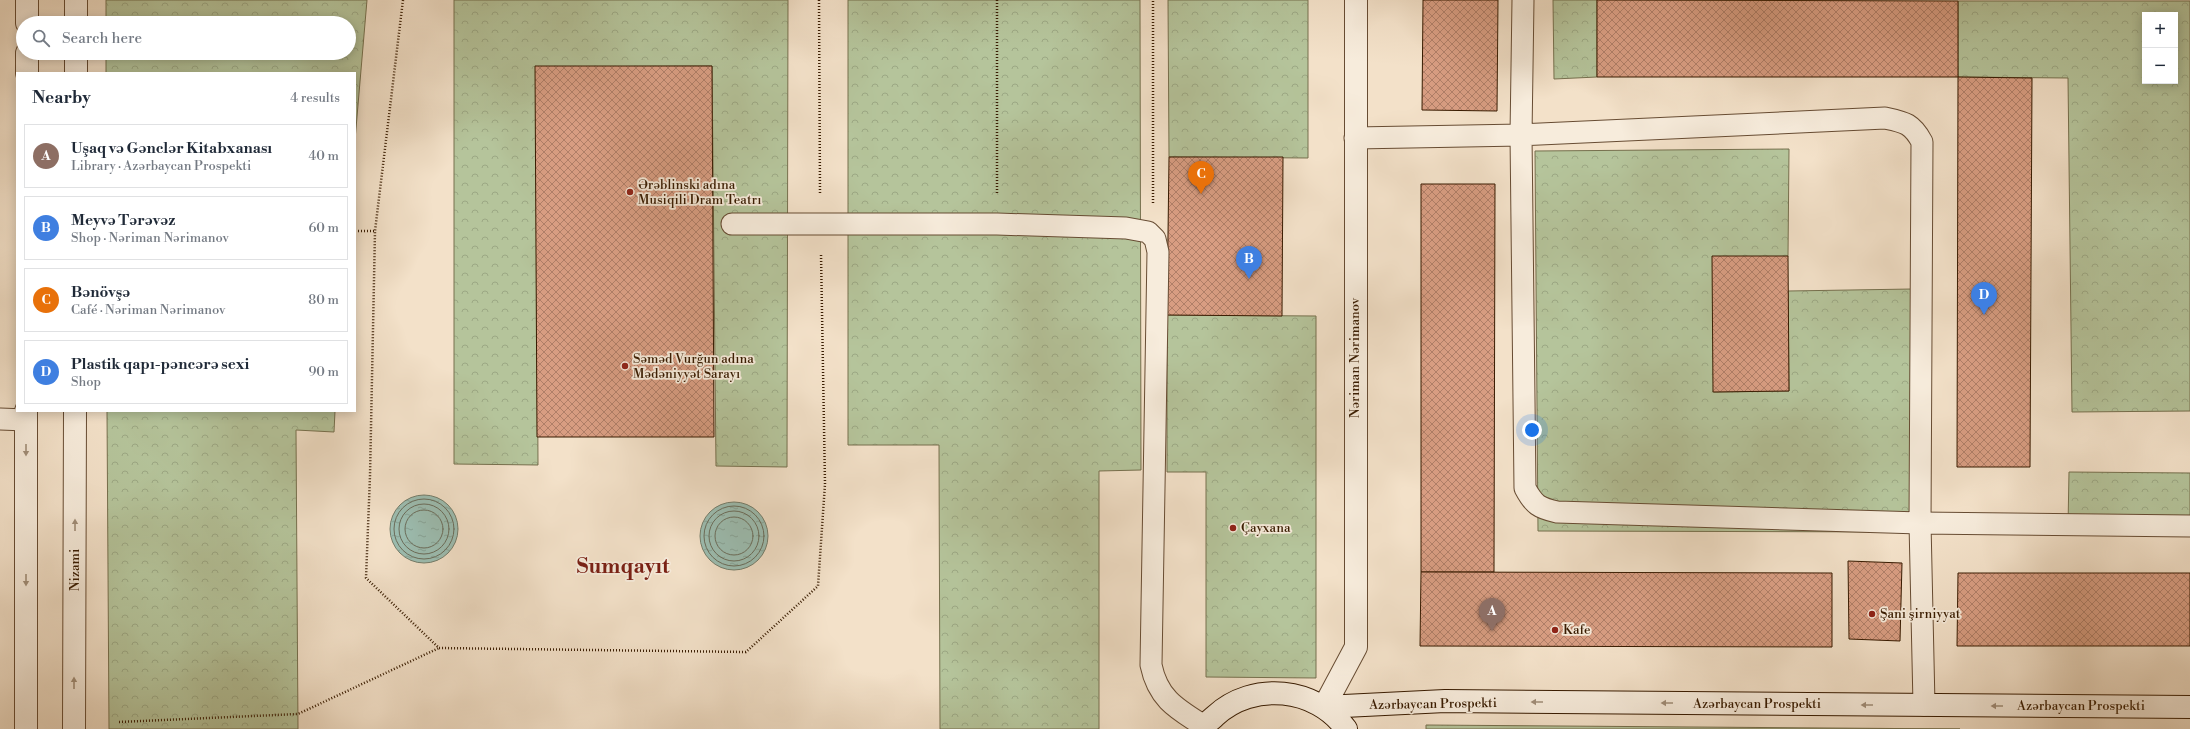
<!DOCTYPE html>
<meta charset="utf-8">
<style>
body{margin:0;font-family:"Libre Bodoni",serif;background:#f6f6f7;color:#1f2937}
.controls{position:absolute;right:12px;top:12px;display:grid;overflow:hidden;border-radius:0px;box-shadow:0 2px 10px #0003}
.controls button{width:36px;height:36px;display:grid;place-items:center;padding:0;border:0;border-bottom:1px solid #e0e1e3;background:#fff;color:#1f2937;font:20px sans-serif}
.you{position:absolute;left:1532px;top:430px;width:14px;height:14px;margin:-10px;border:3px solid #fff;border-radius:50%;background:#1a73e8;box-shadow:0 0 0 6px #1a73e833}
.badge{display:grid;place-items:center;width:26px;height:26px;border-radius:50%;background:#8f2418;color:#fff;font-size:13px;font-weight:700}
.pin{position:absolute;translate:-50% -33px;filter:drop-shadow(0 1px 2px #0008)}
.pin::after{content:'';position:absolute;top:21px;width:14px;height:12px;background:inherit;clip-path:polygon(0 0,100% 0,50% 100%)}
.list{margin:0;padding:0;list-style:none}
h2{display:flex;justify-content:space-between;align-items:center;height:52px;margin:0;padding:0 16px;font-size:17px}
h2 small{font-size:13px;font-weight:400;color:#747a83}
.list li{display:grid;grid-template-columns:26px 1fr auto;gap:12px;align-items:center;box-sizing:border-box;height:64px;margin:0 8px 8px;padding:0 8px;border:1px solid #e0e1e3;border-radius:0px}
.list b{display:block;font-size:15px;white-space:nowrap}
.list p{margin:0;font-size:13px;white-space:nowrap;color:#747a83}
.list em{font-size:13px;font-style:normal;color:#747a83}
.icon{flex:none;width:22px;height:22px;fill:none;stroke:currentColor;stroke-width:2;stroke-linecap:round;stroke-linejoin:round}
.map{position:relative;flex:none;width:2190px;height:729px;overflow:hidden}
.search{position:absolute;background:#fff;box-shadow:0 2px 10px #0003;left:16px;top:16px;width:340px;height:44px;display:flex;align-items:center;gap:10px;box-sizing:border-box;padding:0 14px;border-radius:22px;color:#747a83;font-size:15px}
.panel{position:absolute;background:#fff;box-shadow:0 2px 10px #0003;left:16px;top:72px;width:340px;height:340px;border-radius:0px}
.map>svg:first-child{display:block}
.forest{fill:url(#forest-crowns);stroke:#76704e;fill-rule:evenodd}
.water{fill:url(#water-ripples);stroke:#747d6b}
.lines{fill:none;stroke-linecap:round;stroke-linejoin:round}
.shore{stroke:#6a6c5a;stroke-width:1}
.building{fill:url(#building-cross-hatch);stroke:#381b01}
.service-casing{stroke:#674c33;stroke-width:23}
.minor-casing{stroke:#674c33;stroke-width:24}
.tertiary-casing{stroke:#674c33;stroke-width:24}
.secondary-casing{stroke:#381b01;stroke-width:24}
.path{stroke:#381b01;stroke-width:2.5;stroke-dasharray:1 2;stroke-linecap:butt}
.service{stroke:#f7ecdc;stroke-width:21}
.minor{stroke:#f7ecdc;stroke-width:22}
.tertiary{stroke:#f7ecdc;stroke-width:22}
.secondary{stroke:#f7ecdc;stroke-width:22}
.oneway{fill:#a18e79}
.poi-dot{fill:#8f2418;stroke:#f7ecdc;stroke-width:1.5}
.labels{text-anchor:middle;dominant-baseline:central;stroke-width:3.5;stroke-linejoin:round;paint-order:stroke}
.poi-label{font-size:13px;fill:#381b01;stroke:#f7ecdc;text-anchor:start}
.street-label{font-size:13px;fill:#381b01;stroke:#f7ecdc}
.town-label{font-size:21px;font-weight:bold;fill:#7a1f14;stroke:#f7ecdc}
</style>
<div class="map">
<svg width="2190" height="729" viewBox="0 0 2190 729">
<defs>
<pattern id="forest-crowns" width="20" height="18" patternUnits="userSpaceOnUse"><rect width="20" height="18" fill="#b5c49b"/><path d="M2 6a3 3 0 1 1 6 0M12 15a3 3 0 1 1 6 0" fill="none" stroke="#9ca884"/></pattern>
<pattern id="water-ripples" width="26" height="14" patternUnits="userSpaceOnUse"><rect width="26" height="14" fill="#9cbeb2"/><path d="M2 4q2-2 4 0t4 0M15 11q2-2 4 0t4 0" fill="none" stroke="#87a397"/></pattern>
<pattern id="building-cross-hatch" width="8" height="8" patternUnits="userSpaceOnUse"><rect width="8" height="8" fill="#d89d82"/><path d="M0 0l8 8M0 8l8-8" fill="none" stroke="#b07f68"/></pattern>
</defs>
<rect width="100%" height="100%" fill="#f3e1c9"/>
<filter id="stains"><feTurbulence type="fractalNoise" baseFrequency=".005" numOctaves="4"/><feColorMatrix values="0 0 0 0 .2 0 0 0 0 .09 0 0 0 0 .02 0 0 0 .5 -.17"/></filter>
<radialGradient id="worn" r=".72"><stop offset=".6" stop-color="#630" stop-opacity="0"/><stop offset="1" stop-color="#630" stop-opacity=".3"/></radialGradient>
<g class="forest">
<polygon points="106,0 367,0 355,140 355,73 106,73 106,53 349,53 349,23 106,23"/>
<polygon points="454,0 788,0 787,467 716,466 712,66 536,67 538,465 454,464"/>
<polygon points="848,0 1140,0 1141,470 1099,471 1099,729 940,729 939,445 848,445"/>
<polygon points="1168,0 1308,0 1308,158 1169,157"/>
<polygon points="1553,0 1597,0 1597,77 1554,79"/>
<path d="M1958,1H2190V411L2072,412L2068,78L1958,77ZM2145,15H2175V81H2145Z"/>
<polygon points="1789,149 1788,256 1714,392 1789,391 1788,291 1912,289 1914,532 1538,531 1535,151"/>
<polygon points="1167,315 1316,316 1316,678 1206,677 1206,472 1167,472"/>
<polygon points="107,411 335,411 334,432 296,430 298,729 109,729"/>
<polygon points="2069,472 2190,473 2190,528 2068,527"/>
<polygon points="1426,725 1960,729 1426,729"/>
</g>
<g class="water">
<circle cx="424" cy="529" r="34"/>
<circle cx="734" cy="536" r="34"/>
</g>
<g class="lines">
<g class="shore">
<circle cx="424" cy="529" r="30"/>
<circle cx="424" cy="529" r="25"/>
<circle cx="734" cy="536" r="30"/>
<circle cx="424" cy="529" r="19"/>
<circle cx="734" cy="536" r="25"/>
<circle cx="734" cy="536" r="19"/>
</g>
</g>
<g class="building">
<polygon points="1423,0 1498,0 1497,111 1422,110"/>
<polygon points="1597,0 1958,1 1958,77 1597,77"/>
<polygon points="535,66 712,66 714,437 537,437"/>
<polygon points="1958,77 2032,78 2030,467 1957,467"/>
<polygon points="1169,157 1283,157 1282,316 1167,315"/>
<polygon points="1421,184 1495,184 1494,572 1421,572"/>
<polygon points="1712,256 1788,256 1789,391 1713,392"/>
<polygon points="1848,561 1902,563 1900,641 1849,639"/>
<polygon points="1421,572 1832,573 1832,647 1420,646"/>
<polygon points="1958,573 2190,573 2190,646 1957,646"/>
</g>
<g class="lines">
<defs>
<g id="service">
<path d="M1355,138L1521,135L1885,118C1904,122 1912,123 1922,142L1920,523L1557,512C1539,508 1534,505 1525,488L1521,135L1523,0"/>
<path d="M732,224H997L1126,228L1148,232L1155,239L1158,252L1151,665C1158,699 1177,709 1204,726"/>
<polyline points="0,419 26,420"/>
<polyline points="1924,705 1920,523 2190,526"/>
</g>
<polyline id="minor" points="1324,707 1356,647 1356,0"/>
<g id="tertiary">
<polyline points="27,23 27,0"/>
<polyline points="76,23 76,0"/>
<polyline points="27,73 27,53"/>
<polyline points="76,73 76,53"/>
<polyline points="26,729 26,411"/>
<polyline points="74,729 75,411"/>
</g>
<g id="secondary">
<polyline points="1324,707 1445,701 2190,707"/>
<path d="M1202,729C1205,724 1211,720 1215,716C1253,681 1316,687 1346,729"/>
</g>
</defs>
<use href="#service" class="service-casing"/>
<use href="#minor" class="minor-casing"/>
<use href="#tertiary" class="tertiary-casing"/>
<use href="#secondary" class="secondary-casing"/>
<g class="path">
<polyline points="403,0 375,231 370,476 366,578 439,648 746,652 818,586 825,484 821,254"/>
<polyline points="819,0 820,195"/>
<polyline points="997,0 997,195"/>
<polyline points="1153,203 1153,0"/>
<polyline points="355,231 374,231"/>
<polyline points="119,722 298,714 439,648"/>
</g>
<use href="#service" class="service"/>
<use href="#minor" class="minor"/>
<use href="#tertiary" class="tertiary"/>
<use href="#secondary" class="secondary"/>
</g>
<defs><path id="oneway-solid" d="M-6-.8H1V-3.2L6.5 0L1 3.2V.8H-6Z"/></defs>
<g class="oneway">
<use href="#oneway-solid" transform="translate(26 450) rotate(90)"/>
<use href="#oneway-solid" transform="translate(75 525) rotate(-90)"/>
<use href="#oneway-solid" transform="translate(26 580) rotate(90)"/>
<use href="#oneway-solid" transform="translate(74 683) rotate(-90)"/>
<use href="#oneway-solid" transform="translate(1537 702) rotate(-180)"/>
<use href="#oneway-solid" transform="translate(1667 703) rotate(-180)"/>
<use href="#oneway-solid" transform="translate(1867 705) rotate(-180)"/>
<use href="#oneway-solid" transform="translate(1997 706) rotate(-180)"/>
</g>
<g class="poi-dot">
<circle cx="630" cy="192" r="4"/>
<circle cx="625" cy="366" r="4"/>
<circle cx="1233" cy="528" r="4"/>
<circle cx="1872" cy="614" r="4"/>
<circle cx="1555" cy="630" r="4"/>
</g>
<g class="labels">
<g class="poi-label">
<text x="638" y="185">Ərəblinski adına<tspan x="638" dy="15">Musiqili Dram Teatrı</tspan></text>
<text x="633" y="359">Səməd Vurğun adına<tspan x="633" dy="15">Mədəniyyət Sarayı</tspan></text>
<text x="1241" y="528">Çayxana</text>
<text x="1880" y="614">Şani şirniyyat</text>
<text x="1563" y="630">Kafe</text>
</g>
<g class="street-label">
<text transform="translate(1355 358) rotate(-90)">Nəriman Nərimanov</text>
<text transform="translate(75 570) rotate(-90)">Nizami</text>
<text transform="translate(1433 704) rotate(-1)">Azərbaycan Prospekti</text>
<text x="1757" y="704">Azərbaycan Prospekti</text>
<text x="2081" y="706">Azərbaycan Prospekti</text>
</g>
<g class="town-label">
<text x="623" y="567">Sumqayıt</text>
</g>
</g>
<rect width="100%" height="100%" filter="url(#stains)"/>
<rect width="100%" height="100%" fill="url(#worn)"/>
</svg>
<div class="controls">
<button>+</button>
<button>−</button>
</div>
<div class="you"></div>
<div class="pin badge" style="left:1492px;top:631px;background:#8d6e63">A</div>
<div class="pin badge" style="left:1249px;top:279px;background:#3f7fe0">B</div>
<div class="pin badge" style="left:1201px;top:194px;background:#e8710a">C</div>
<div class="pin badge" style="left:1984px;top:315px;background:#3f7fe0">D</div>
<div class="search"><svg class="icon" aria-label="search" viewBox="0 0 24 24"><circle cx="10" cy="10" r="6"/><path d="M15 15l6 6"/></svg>Search here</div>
<section class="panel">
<h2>Nearby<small>4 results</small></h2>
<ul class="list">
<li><span class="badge" style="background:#8d6e63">A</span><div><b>Uşaq və Gənclər Kitabxanası</b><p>Library · Azərbaycan Prospekti</p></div><em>40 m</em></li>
<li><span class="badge" style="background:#3f7fe0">B</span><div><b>Meyvə Tərəvəz</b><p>Shop · Nəriman Nərimanov</p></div><em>60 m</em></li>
<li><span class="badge" style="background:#e8710a">C</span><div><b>Bənövşə</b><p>Café · Nəriman Nərimanov</p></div><em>80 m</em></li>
<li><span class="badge" style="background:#3f7fe0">D</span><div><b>Plastik qapı-pəncərə sexi</b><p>Shop</p></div><em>90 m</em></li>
</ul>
</section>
</div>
